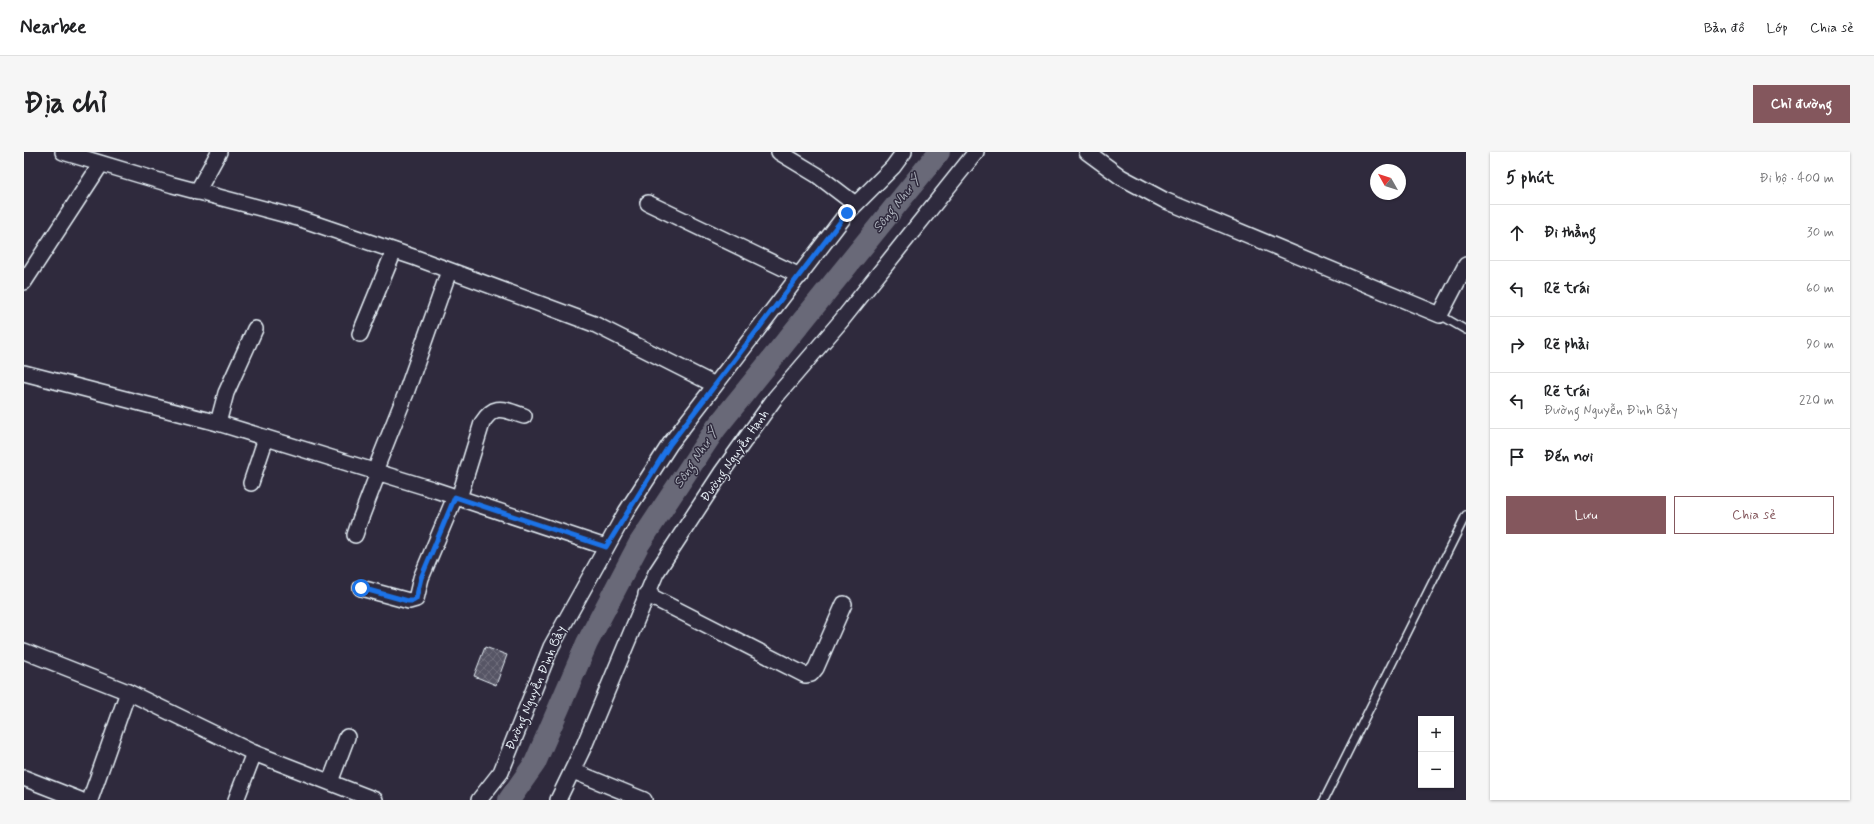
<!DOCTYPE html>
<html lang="vi">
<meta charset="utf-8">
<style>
body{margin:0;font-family:Mynerve,sans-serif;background:#f6f6f6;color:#202124}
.controls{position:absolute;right:12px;bottom:12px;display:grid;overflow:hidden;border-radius:0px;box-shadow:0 1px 3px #0004}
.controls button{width:36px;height:36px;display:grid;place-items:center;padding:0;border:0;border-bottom:1px solid #e0e0e0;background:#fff;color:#202124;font:20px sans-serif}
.compass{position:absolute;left:1346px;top:12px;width:36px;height:36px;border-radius:50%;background:#fff;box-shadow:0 1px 3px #0004;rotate:309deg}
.stop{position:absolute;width:12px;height:12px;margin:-9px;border:3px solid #1a73e8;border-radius:50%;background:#fff}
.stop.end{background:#1a73e8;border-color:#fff;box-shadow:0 1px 4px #0008}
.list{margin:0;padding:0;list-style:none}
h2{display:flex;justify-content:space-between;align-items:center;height:52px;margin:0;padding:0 16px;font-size:17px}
h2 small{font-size:13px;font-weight:400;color:#757577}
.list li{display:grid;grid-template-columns:26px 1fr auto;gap:12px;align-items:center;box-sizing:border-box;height:56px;padding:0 16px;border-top:1px solid #e0e0e0}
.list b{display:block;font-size:15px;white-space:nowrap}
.list p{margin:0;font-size:13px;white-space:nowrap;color:#757577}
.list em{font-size:13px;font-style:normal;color:#757577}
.actions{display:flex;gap:8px;padding:12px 16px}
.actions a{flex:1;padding:9px 0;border:1px solid #84575d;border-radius:0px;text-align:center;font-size:14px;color:#84575d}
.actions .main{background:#84575d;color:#fff}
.icon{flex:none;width:22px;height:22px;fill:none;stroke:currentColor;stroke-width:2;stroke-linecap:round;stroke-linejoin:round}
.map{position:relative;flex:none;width:1442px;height:648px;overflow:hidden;border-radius:0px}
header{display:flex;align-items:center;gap:24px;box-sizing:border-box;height:56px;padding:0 20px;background:#fff;border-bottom:1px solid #e0e0e0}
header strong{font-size:19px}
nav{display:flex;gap:22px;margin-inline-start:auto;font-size:14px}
.intro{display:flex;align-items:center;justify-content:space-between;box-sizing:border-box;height:96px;padding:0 24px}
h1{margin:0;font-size:28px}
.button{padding:10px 18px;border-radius:0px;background:#84575d;color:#fff;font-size:14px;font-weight:700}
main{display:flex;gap:24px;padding:0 24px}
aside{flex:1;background:#fff;border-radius:0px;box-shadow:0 1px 3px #0004}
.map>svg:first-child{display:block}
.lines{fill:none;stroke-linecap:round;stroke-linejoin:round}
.river{stroke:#696978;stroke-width:22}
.building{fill:url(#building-cross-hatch);stroke:#e8f1f8}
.lane-casing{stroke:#e8f1f8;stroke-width:10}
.street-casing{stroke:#e8f1f8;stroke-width:18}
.lane{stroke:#2f2a3d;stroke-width:7}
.street{stroke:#2f2a3d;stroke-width:15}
.route{stroke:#1a73e8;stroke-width:5}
.labels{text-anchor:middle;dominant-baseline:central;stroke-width:3;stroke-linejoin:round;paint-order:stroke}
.street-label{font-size:13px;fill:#e8f1f8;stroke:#2f2a3d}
.water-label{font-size:14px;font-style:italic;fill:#afb4be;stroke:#2f2a3d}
</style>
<header>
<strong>Nearbee</strong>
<nav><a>Bản đồ</a><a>Lớp</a><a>Chia sẻ</a></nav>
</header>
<div class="intro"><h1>Địa chỉ</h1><a class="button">Chỉ đường</a></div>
<main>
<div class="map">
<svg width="1442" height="648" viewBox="0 0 1442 648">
<defs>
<pattern id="building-cross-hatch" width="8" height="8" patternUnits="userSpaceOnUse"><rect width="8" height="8" fill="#575565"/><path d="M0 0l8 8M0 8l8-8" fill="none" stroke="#6f6e7c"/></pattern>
</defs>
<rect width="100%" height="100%" fill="#2f2a3d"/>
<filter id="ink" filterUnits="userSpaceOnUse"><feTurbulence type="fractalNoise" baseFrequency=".025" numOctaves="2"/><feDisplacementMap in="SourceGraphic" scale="8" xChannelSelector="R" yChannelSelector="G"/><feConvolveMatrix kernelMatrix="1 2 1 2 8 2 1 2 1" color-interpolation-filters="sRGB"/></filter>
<g filter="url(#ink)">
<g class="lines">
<polyline class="river" points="485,648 511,611 563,491 615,392 692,276 915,0"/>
</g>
<polygon class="building" points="461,495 483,503 472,533 450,524"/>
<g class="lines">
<defs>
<g id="lane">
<polyline points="1416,163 1442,178"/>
<polyline points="1300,648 1442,363"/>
</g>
<g id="street">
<polyline points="39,0 149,33 274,66 392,106 570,172 691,233"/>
<polyline points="755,0 793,23 831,52"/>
<polyline points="1063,0 1097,25 1140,48 1416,163 1442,113"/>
<polyline points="173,40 195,0"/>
<polyline points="624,51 776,124"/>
<polyline points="0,130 77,12"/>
<polyline points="336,182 370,99"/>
<polyline points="0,221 194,271 408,337 582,395"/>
<polyline points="194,271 202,241 231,177"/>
<polyline points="351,319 382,241 425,119"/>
<polyline points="227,331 242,286"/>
<path d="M435,346L458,271C471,250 480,258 500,264"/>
<polyline points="331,383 336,368 354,321"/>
<polyline points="337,436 385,449 392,447 397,426 431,345"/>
<polyline points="622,442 781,523 787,522 792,516 820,452"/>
<polyline points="0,499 104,540 230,601 351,648"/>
<polyline points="549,619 620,648"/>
<polyline points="0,626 56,648"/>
<polyline points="306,630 323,585"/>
<polyline points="66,648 104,540"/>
<polyline points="212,648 230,601"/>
<polyline points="455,648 477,620 527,495 602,360 646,292 823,61 869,15 880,0"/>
<polyline points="534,648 560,594 632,421 698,320 751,246 817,169 952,0"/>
</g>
</defs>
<use href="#lane" class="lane-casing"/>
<use href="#street" class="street-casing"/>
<use href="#lane" class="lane"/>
<use href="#street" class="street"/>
</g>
</g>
<g class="lines" filter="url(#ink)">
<polyline class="route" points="337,436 384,449 389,449 392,447 397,426 431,345 582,395 646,292 823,61"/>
</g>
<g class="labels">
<g class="street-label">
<text transform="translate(711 304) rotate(-55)">Đường Nguyễn Hạnh</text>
<text transform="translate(512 536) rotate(-67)">Đường Nguyễn Đình Bảy</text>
</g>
<g class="water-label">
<text transform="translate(873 52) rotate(-51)">Sông Như Ý</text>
<text transform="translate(672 306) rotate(-56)">Sông Như Ý</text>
</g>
</g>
</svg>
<div class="controls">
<button>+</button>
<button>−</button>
</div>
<svg class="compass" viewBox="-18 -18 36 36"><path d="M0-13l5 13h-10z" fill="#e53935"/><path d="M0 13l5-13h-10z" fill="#757577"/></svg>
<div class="stop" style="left:337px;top:436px"></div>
<div class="stop end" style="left:823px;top:61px"></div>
</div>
<aside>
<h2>5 phút<small>Đi bộ · 400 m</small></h2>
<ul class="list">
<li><svg class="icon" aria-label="ahead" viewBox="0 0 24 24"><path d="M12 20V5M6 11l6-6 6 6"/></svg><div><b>Đi thẳng</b></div><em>30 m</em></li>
<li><svg class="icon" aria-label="left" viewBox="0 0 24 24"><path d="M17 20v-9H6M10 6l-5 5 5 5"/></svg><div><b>Rẽ trái</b></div><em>60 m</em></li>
<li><svg class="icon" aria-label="right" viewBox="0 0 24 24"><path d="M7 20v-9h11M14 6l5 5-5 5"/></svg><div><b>Rẽ phải</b></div><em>90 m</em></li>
<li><svg class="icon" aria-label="left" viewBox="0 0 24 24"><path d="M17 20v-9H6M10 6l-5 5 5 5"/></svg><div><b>Rẽ trái</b><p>Đường Nguyễn Đình Bảy</p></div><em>220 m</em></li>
<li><svg class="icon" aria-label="arrive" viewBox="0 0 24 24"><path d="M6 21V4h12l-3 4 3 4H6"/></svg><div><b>Đến nơi</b></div></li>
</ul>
<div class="actions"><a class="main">Lưu</a><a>Chia sẻ</a></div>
</aside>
</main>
